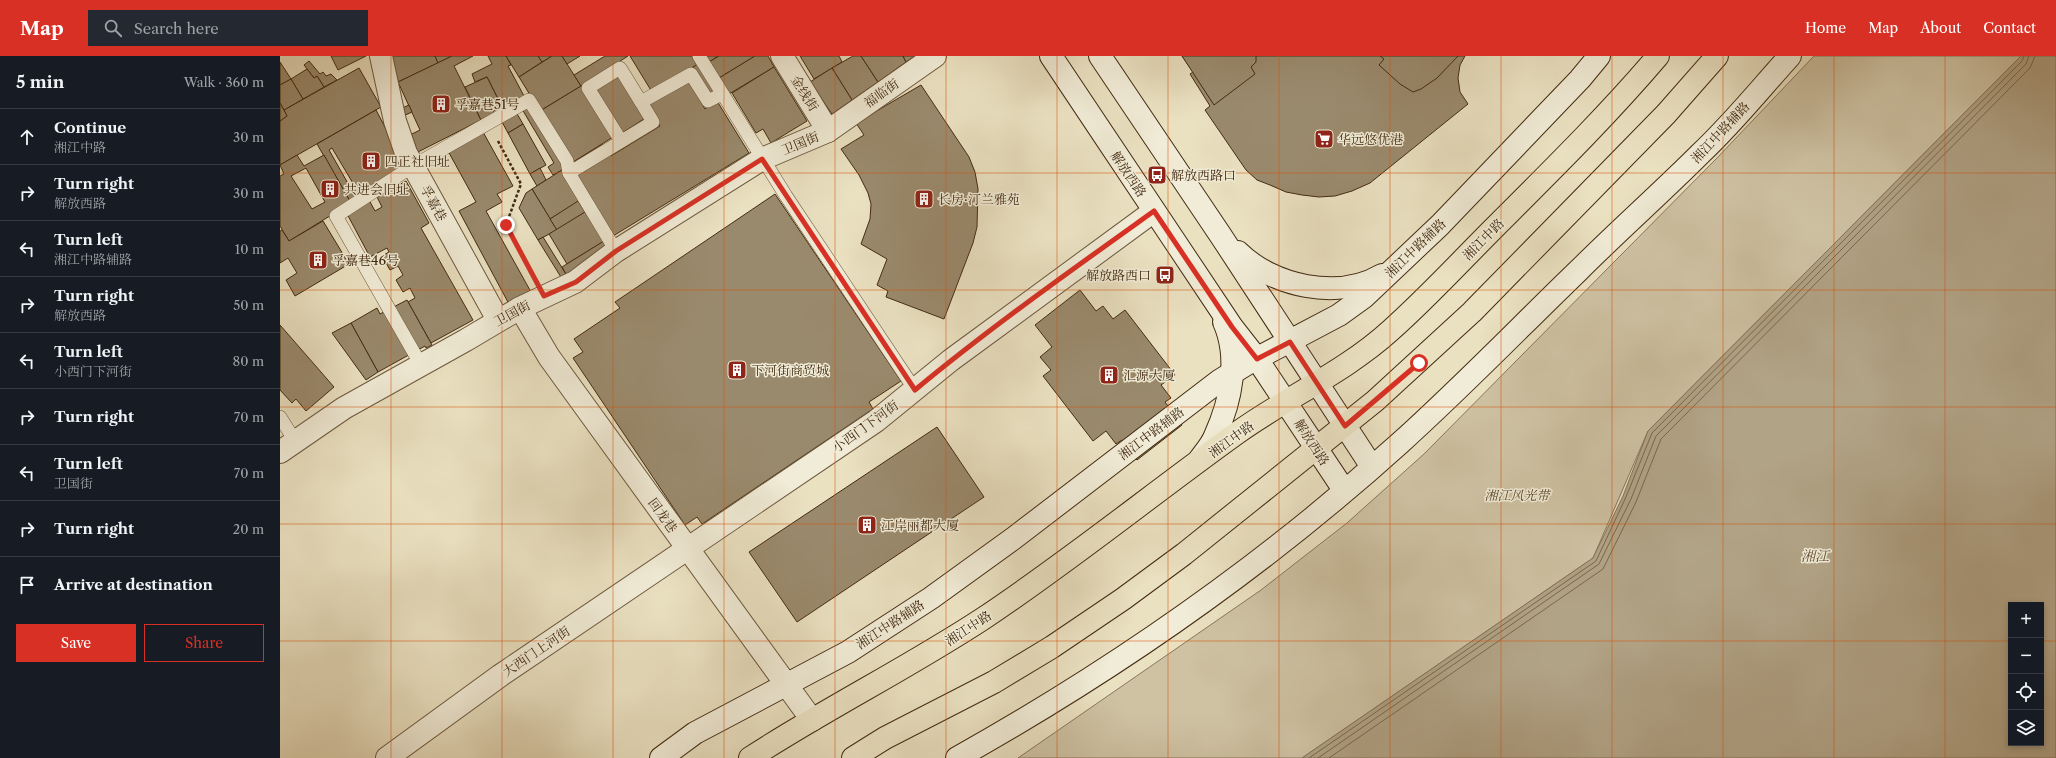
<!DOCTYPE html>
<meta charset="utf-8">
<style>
body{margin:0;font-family:"Libre Caslon Text","Noto Serif SC",serif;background:#242831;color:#f1f3f6}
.controls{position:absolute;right:12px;bottom:12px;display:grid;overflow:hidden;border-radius:0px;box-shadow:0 2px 6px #0003}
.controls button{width:36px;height:36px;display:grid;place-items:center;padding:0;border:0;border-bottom:1px solid #363941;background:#171b24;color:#f1f3f6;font:20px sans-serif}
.stop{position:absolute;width:12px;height:12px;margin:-9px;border:3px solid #d93025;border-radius:50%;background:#fff}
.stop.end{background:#d93025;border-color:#fff;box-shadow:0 1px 4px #0008}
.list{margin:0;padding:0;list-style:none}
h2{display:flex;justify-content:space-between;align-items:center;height:52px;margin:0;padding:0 16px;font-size:17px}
h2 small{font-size:13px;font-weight:400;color:#9ea1a6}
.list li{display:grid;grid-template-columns:26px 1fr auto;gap:12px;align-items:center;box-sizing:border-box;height:56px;padding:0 16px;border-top:1px solid #363941}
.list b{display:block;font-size:15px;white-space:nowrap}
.list p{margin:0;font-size:13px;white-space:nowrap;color:#9ea1a6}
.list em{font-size:13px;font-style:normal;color:#9ea1a6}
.actions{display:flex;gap:8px;padding:12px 16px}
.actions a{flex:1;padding:9px 0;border:1px solid #d93025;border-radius:0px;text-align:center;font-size:14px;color:#d93025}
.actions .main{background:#d93025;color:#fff}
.icon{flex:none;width:22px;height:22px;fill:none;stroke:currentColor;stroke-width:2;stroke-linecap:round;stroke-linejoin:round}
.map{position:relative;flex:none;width:1776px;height:702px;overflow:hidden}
header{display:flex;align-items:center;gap:24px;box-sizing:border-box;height:56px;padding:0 20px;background:#d93025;color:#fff}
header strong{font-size:19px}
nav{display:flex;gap:22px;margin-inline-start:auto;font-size:14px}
.search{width:280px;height:36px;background:#242831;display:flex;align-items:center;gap:10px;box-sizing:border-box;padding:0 14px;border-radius:0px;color:#9ea1a6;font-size:15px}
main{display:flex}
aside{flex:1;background:#171b24}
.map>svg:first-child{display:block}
.green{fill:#cec2a3;stroke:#88765a}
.water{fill:#b1a386;stroke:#857358;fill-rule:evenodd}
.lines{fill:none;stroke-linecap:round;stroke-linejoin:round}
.shore{stroke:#7a674c;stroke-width:1}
.building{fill:#9a8a6d;stroke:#432b12;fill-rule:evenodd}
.lane-casing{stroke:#6d583e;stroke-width:14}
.street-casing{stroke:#6d583e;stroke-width:24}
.secondary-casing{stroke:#432b12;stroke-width:24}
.primary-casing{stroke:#432b12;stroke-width:24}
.path{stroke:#432b12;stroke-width:2.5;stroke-dasharray:3 2;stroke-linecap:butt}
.lane{stroke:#f1ecd7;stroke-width:13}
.street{stroke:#f1ecd7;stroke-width:22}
.secondary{stroke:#f1ecd7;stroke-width:22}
.primary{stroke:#eae1c1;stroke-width:22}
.route{stroke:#d93025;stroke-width:5}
.grid{fill:none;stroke:#d8540d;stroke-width:1;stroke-opacity:0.55}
.labels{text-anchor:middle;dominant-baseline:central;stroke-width:3;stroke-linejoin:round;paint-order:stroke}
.street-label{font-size:13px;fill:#432b12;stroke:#f1ecd7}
.poi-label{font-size:13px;fill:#432b12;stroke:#f1ecd7;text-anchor:start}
.park-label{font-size:13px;font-style:italic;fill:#5f492f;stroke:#f1ecd7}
.water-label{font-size:14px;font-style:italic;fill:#644f35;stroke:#f1ecd7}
</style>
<header>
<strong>Map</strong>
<div class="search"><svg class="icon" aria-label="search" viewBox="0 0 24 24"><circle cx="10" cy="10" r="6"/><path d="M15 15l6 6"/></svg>Search here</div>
<nav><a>Home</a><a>Map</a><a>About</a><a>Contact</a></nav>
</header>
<main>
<aside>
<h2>5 min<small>Walk · 360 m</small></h2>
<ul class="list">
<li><svg class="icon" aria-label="ahead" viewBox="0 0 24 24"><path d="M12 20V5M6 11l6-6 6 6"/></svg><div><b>Continue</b><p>湘江中路</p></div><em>30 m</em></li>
<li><svg class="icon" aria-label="right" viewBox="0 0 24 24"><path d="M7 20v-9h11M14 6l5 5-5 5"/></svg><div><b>Turn right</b><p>解放西路</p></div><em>30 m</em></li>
<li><svg class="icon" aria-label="left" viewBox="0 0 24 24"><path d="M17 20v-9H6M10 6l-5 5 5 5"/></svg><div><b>Turn left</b><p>湘江中路辅路</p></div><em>10 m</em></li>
<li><svg class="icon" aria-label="right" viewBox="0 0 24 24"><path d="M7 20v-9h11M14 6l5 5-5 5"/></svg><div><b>Turn right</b><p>解放西路</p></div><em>50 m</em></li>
<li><svg class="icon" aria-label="left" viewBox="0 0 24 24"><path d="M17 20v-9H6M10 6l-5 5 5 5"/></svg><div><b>Turn left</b><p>小西门下河街</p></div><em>80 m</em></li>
<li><svg class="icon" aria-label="right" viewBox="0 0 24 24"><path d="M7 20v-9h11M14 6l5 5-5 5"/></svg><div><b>Turn right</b></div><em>70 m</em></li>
<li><svg class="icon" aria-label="left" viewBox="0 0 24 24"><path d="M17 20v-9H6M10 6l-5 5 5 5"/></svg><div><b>Turn left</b><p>卫国街</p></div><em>70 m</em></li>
<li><svg class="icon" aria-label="right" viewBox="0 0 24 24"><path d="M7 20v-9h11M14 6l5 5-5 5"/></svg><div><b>Turn right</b></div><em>20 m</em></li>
<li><svg class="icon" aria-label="arrive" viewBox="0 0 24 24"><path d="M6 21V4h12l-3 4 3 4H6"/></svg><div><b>Arrive at destination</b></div></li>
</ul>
<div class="actions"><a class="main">Save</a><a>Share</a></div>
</aside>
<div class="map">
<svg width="1776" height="702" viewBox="0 0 1776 702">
<rect width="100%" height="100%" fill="#eae1c1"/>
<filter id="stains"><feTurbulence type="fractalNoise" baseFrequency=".005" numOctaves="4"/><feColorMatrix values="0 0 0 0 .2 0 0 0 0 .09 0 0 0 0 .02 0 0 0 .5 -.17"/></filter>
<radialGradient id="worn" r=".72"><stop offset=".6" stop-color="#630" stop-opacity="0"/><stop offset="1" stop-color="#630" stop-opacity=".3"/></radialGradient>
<polygon class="green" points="1534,0 1741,0 1368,375 1313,502 1022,702 738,702 981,534 1067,467 1144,398 1436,103"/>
<path class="water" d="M1741,0H1776V702H1022L1313,502L1343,440L1368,375ZM1731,549H1761V687H1731Z"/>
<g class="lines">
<g class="shore">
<polyline points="1029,702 1316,505 1346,441 1372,377 1742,5 1744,0"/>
<polyline points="1038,702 1319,508 1351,443 1376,380 1746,8 1749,0"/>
<polyline points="1049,702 1323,513 1356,446 1381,383 1750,12 1755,0"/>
</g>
</g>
<g class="building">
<polygon points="51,0 86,0 58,14"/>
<polygon points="109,0 155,0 158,7 118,26"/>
<polygon points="155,0 172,0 158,7"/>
<polygon points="172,0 193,0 174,10 201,64 132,99 124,82 140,74 118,26"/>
<polygon points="208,0 226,0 231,9 228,10 244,40 222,51 207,21 195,26 192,18 212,8"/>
<polygon points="226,0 258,0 262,6 239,21"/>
<polygon points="258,0 272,0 262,6"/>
<polygon points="272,0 282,0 301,30 260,55 239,21"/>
<polygon points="282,0 300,0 287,8"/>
<polygon points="325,0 348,0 301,30 294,19"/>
<polygon points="350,0 412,0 417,9 372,36"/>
<polygon points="426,0 438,0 429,6"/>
<polygon points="439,0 475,0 439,22 429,6"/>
<polygon points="475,0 488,0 494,11 449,38 439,22"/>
<polygon points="520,0 559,0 562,6 534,23"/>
<polygon points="573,0 581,0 598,26 572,44 552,12"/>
<polygon points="581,0 623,0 626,6 598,26"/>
<polygon points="623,0 635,0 626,6"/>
<polygon points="902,0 1185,0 1180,9 1178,22 1180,36 1188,48 1090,127 1072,135 1055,140 1039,141 1022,139 1006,136 990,129 977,124 966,114 925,54 930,50 910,18 913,16"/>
<polygon points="902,0 976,0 976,6 971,11 975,18 934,49"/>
<polygon points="1100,0 1178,0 1157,22 1141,33 1133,36 1120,28 1099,9 1104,3"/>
<polygon points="427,2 445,31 431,39 413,11"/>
<polygon points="29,5 40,18 43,16 46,20 51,18 57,24 44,31 37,20 34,22 24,9"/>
<polygon points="0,6 11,23 0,29"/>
<polygon points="494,11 527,65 491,87 483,73 476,77 452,37"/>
<polygon points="79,12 101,51 0,109 0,65 7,60 4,54"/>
<polygon points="552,12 572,44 552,58 530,26"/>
<polygon points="27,13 34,22 37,20 44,31 23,43 11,23"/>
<polygon points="340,18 367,61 342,77 315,33"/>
<polygon points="207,21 222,51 213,55 214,58 201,64 185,31"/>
<polygon points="11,23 23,43 4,54 0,47 0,29"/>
<polygon points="408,24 425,53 437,45 469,97 333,180 290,108 323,88 331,100 380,70 367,49"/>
<polygon points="641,29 689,101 695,116 698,133 697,171 693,187 664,263 606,241 608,235 597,229 607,203 581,188 590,163 591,148 588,137 579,119 561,93 584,79 576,67"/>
<polygon points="301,30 333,81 293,106 260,55"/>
<polygon points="0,47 7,60 0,65"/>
<polygon points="129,49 132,56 121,61 118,54"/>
<polygon points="248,50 286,112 273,119 268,111 274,107 242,53"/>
<path d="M96,54L126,111L71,147L37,88ZM52,92L74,129L70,131L49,94Z"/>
<polygon points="236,56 243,68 228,77 221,64"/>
<polygon points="243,68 266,109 250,118 228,77"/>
<polygon points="203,76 233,130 217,138 222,146 206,155 251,236 229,248 179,155 196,146 168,95"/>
<path d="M17,99L24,110L44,99L71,147L9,185L0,170V120L4,118L0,109ZM26,112L45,146L32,153L11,120Z"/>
<polygon points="260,112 266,124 257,130 250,118"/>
<polygon points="282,114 301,144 270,163 252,133"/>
<polygon points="126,125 149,167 141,172 193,264 151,287 128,246 135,242 130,232 123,236 116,224 123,219 118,210 110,214 102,200 109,196 107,192 90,201 66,156 89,144 95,155 102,151 97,141"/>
<polygon points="252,133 277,174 258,184 239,152 246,137"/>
<polygon points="495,138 621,325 589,346 593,353 422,468 417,461 405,469 293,302 303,296 294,283 340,252 335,246"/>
<polygon points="298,145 305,156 277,174 270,163"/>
<polygon points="305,156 324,185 287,208 269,178"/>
<polygon points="43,165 69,208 15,240 6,224 17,217 8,202 0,207 0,175 2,174 9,185"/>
<polygon points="263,181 289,223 284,226 258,184"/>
<polygon points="324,185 328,193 289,223 282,211"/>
<polygon points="800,234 816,255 823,250 833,263 845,254 895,319 881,329 891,342 885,346 902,369 857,404 842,384 836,388 826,375 813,385 763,320 771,314 760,301 772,291 755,269"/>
<polygon points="127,244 152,289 146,292 145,290 98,316 71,267 97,252 100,258"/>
<polygon points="71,267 98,316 86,324 52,277"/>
<polygon points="0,269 54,331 26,355 16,343 12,347 0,334"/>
<polygon points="657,371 704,441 517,566 469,496"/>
</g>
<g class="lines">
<defs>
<g id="lane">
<polyline points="419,0 506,140 635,334"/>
<polyline points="341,85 308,32 340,12 361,46 411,18 428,45 442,38"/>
<polyline points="289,117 373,66 361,46"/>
<polyline points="141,309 56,160 133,110 249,44 287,105 289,117 336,195"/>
<polyline points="0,361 15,385"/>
</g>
<g id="street">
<polyline points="101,0 115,65 126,97 218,264"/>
<polyline points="502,0 548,75"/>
<polyline points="240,252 269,301 532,664"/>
<polyline points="0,396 64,352 186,284 240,252 295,226 336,195 482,103 548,75 655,0"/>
<polyline points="107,702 221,619 596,365 671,304 874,155"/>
</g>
<g id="secondary">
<polyline points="771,0 952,271 977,303 1064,434"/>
<polyline points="820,0 941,180 1092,411"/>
<path d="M958,196C992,230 1058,245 1102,219"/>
<path d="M920,403C925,396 932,388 935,380C951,345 960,302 944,266"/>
<polyline points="381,702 415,677 568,596 651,542 734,482 939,325 970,306 1059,259 1084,241 1160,169 1300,23 1319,0"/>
<path d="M677,702C836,613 985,509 1120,387C1181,332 1239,272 1298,215C1338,175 1381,137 1421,97C1453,67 1481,32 1510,0"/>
</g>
<g id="primary">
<path d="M470,702C547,652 628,612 704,562C791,504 872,438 957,377C1007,341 1065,316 1111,274C1147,242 1180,206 1214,172C1270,116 1327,60 1378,0"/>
<polyline points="573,702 605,682 714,626 772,591 843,543 904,498 1095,345 1192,256 1386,58 1437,0"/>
</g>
</defs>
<use href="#lane" class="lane-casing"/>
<use href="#street" class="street-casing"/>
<use href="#secondary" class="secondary-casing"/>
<use href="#primary" class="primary-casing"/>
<polyline class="path" points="218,85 241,128 226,169 253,219"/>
<use href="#lane" class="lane"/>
<use href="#street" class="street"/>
<use href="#secondary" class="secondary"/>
<use href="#primary" class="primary"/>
</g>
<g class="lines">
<path class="route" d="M226,169L264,240L296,226L336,195L482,103L635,334C711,271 793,213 874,155L952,271L977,303L1010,286L1065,370L1139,307"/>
</g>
<path class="grid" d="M111,0V702M222,0V702M333,0V702M444,0V702M555,0V702M666,0V702M777,0V702M888,0V702M999,0V702M1110,0V702M1221,0V702M1332,0V702M1443,0V702M1554,0V702M1665,0V702M0,117H1776M0,234H1776M0,351H1776M0,468H1776M0,585H1731M1761,585H1776"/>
<defs>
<symbol id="building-square" viewBox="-11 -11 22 22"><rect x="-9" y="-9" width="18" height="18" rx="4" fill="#8f2418" stroke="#f1ecd7"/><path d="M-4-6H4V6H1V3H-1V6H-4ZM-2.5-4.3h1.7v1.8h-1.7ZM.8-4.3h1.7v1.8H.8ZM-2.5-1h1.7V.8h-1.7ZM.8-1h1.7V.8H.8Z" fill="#fff"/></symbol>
<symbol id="supermarket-square" viewBox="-11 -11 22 22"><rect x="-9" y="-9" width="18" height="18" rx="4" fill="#8f2418" stroke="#f1ecd7"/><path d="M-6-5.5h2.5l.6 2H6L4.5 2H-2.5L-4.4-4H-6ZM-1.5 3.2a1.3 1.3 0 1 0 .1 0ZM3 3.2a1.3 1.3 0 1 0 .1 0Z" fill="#fff"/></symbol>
<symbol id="bus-square" viewBox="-11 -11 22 22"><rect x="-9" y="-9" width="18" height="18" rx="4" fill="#8f2418" stroke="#f1ecd7"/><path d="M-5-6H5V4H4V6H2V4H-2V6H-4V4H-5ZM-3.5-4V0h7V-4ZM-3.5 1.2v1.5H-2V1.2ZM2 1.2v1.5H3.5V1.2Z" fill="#fff"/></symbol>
</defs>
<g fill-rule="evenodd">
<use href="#building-square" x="150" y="37" width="22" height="22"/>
<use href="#supermarket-square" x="1033" y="72" width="22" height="22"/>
<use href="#building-square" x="80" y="94" width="22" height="22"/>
<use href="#bus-square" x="866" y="108" width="22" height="22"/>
<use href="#building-square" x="39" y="122" width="22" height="22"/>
<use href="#building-square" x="633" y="132" width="22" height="22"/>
<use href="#building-square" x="27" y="193" width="22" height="22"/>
<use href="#bus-square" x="874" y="208" width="22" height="22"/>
<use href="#building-square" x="446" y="303" width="22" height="22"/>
<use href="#building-square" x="818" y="308" width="22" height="22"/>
<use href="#building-square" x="576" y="458" width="22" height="22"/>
</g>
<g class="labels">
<g class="street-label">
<text transform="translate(525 37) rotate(58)">金线街</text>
<text transform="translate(601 37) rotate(-35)">福临街</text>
<text transform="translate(1440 76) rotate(-47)">湘江中路辅路</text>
<text transform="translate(520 87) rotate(-23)">卫国街</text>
<text transform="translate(849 118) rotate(56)">解放西路</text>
<text transform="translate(154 147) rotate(61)">孚嘉巷</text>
<text transform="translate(1203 183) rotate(-45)">湘江中路</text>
<text transform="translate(1135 192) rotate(-44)">湘江中路辅路</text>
<text transform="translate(232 257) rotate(-29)">卫国街</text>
<text transform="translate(585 370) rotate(-36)">小西门下河街</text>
<text transform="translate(871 377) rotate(-37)">湘江中路辅路</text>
<text transform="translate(951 383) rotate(-36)">湘江中路</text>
<text transform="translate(1032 386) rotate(57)">解放西路</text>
<text transform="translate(383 459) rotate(54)">回龙巷</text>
<text transform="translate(610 568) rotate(-33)">湘江中路辅路</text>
<text transform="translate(688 572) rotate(-33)">湘江中路</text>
<text transform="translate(256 595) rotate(-34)">大西门上河街</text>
</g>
<g class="poi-label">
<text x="175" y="48">孚嘉巷51号</text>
<text x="1058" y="83">华远悠优港</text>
<text x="105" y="105">四正社旧址</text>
<text x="891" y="119">解放西路口</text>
<text x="64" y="133">共进会旧址</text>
<text x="658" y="143">长房·汀兰雅苑</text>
<text x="52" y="204">孚嘉巷46号</text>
<text x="871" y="219" text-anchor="end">解放路西口</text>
<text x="471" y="314">下河街商贸城</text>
<text x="843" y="319">汇源大厦</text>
<text x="601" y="469">江岸丽都大厦</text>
</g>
<g class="park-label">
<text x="1237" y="439">湘江风光带</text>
</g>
<g class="water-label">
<text x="1535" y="500">湘江</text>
</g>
</g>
<rect width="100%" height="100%" filter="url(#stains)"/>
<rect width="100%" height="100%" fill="url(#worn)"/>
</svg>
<div class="controls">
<button>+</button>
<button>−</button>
<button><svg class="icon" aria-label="locate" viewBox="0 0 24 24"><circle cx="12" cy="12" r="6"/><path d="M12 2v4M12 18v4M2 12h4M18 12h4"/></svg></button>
<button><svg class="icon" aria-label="layers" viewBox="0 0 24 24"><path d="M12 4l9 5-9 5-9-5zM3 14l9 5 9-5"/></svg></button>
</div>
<div class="stop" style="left:1139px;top:307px"></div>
<div class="stop end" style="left:226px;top:169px"></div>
</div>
</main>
